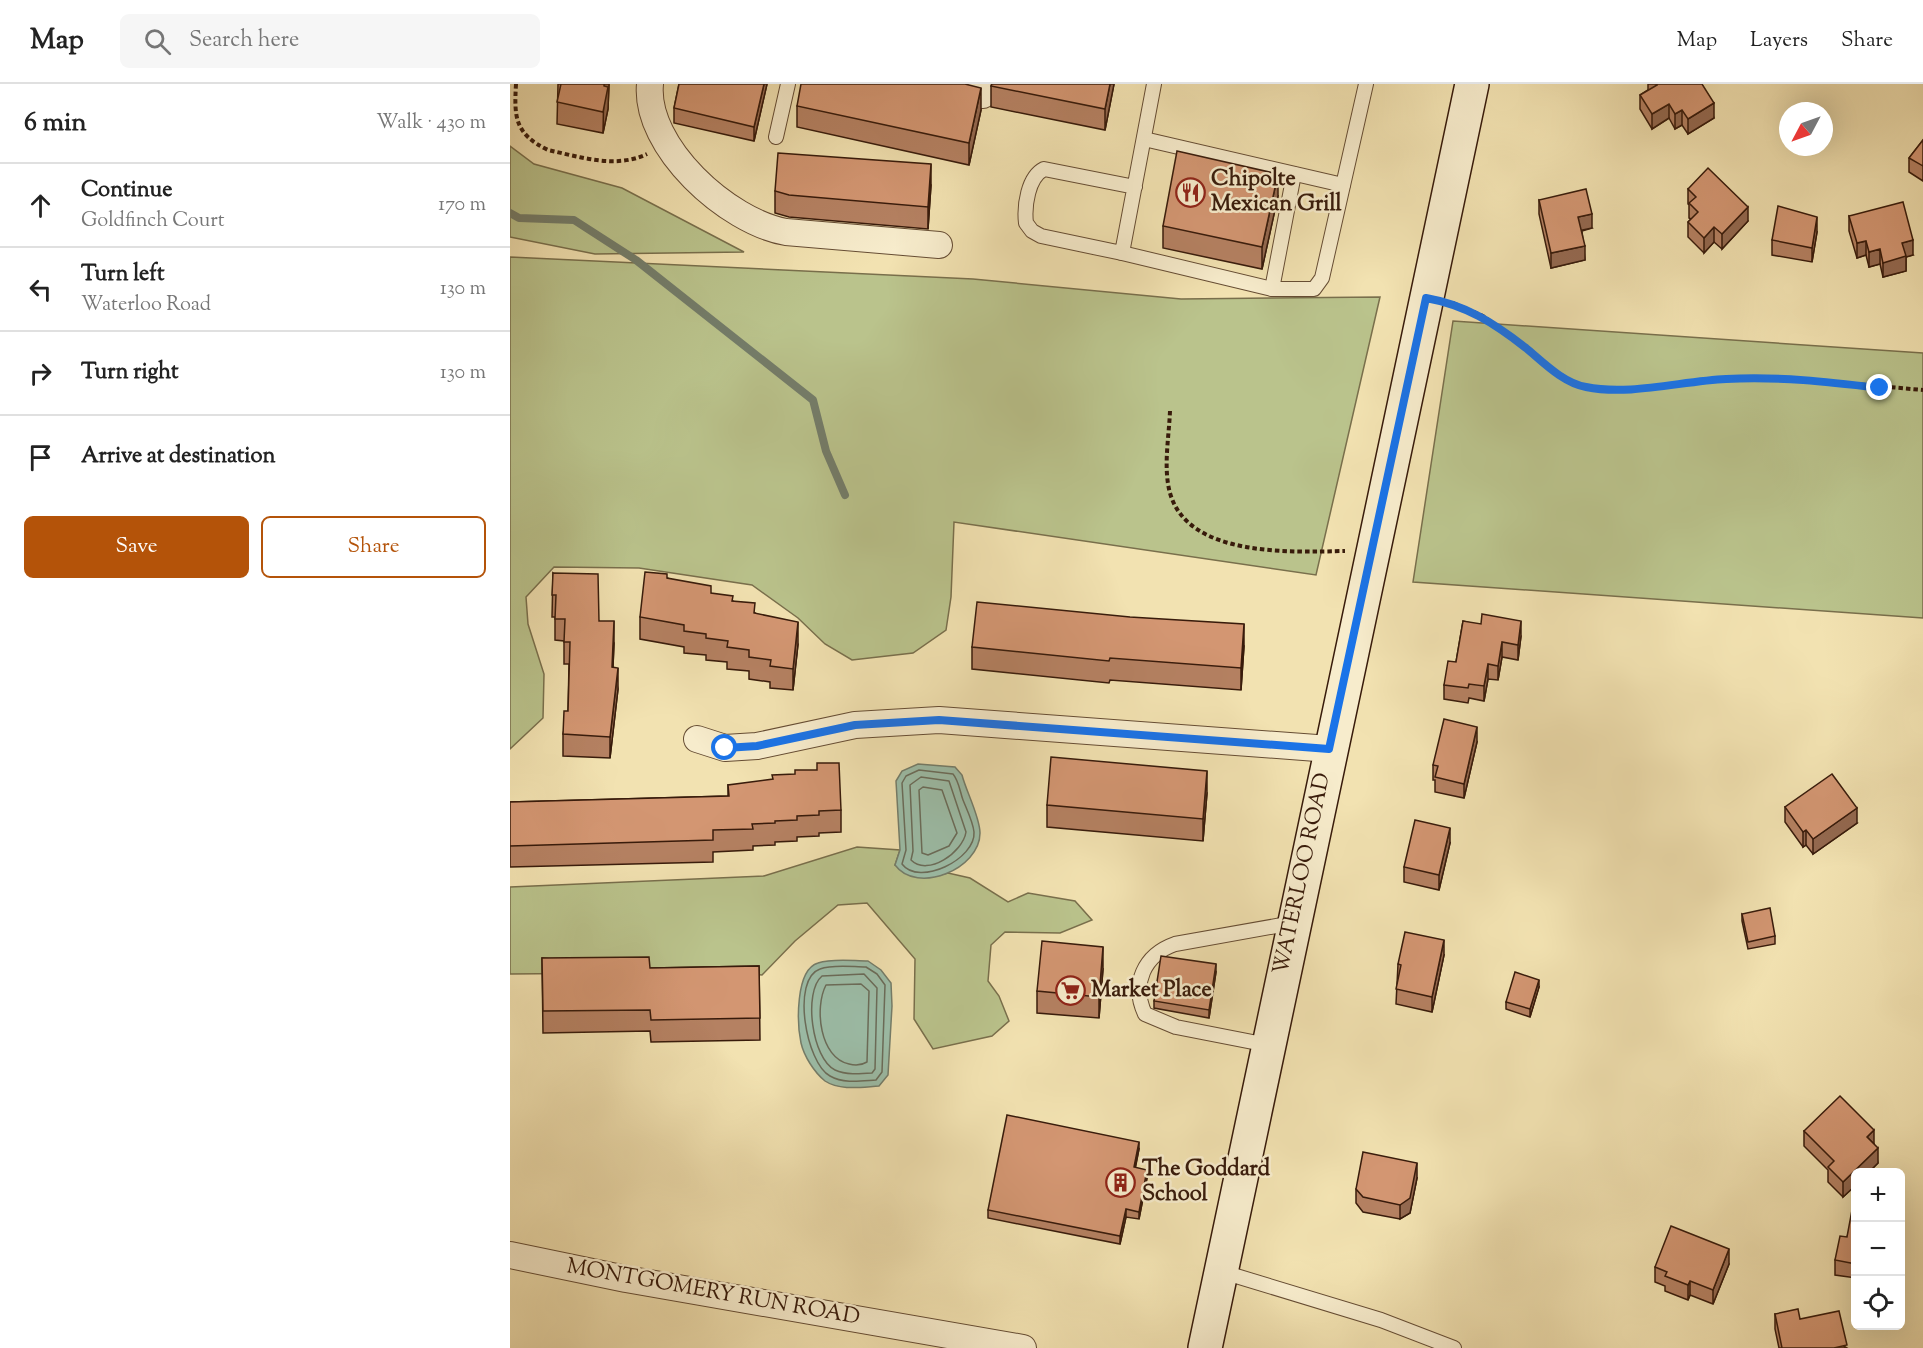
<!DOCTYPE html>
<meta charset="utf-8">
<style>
body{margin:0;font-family:"Sorts Mill Goudy",serif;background:#f6f6f6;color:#222}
.controls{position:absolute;right:18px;bottom:18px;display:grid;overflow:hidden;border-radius:9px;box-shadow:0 6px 24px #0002}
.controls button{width:54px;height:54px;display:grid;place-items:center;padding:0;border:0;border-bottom:2px solid #e0e0e0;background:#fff;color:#222;font:30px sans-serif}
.compass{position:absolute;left:1269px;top:18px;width:54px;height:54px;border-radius:50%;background:#fff;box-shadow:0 6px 24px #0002;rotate:229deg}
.stop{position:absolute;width:18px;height:18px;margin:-14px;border:4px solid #1a73e8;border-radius:50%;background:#fff}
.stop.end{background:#1a73e8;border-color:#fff;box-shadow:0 2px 6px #0008}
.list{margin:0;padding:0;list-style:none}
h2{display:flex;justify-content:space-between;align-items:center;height:78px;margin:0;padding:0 24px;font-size:26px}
h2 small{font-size:20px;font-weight:400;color:#767676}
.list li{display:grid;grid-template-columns:39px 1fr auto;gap:18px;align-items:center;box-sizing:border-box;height:84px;padding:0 24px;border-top:2px solid #e0e0e0}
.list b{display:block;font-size:22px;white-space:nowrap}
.list p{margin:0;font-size:20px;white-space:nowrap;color:#767676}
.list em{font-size:20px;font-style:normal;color:#767676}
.actions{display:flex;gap:12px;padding:18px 24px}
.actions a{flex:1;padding:14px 0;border:2px solid #b45309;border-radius:9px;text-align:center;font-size:21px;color:#b45309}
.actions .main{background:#b45309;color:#fff}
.icon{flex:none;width:33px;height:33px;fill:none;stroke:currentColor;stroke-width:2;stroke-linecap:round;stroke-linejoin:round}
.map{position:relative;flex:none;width:1413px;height:1264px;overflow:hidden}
header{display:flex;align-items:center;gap:36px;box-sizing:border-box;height:84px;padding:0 30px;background:#fff;border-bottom:2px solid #e0e0e0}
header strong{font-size:28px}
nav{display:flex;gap:33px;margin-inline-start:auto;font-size:21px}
.search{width:420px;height:54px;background:#f6f6f6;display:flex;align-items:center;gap:15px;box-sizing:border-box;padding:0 21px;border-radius:9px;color:#767676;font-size:22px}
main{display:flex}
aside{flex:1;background:#fff}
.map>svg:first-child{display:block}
.green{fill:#bac38c;stroke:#796f4c;stroke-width:1.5}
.water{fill:#9cbea9;stroke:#747d6a;stroke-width:1.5}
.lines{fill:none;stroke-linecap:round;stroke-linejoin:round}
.shore{stroke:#6a6c5a;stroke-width:1.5}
.stream{stroke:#747d6a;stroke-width:8}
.lane-casing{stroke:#664d34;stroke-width:16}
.street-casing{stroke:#664d34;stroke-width:28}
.secondary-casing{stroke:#381b0b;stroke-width:36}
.path{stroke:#381b0b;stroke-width:4;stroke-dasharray:4.5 3;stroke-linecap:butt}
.lane{stroke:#f7eccc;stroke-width:14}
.street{stroke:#f7eccc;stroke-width:26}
.secondary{stroke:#f7eccc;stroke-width:33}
.wall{fill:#b58162;stroke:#381b0b;stroke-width:1.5}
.shaded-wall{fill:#946950;stroke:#381b0b;stroke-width:1.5}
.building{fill:#d39672;stroke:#381b0b;stroke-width:1.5}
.route{stroke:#1a73e8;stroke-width:8}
.labels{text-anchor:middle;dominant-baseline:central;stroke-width:5;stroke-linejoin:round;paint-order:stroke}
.poi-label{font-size:22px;font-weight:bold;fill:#381b0b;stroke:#f7eccc;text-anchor:start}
.street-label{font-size:22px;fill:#381b0b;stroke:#f7eccc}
</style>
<header>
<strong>Map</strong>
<div class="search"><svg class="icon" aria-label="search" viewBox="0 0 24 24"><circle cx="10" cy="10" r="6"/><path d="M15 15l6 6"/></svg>Search here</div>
<nav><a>Map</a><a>Layers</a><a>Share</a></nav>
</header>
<main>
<aside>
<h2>6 min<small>Walk · 430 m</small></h2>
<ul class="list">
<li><svg class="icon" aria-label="ahead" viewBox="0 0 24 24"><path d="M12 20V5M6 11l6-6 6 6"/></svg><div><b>Continue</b><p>Goldfinch Court</p></div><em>170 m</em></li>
<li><svg class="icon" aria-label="left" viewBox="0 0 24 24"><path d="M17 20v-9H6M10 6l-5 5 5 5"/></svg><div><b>Turn left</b><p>Waterloo Road</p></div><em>130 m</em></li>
<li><svg class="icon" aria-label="right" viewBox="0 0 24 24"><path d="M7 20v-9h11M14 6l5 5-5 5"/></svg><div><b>Turn right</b></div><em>130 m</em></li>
<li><svg class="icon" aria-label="arrive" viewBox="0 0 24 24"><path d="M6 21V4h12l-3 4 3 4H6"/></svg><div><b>Arrive at destination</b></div></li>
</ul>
<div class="actions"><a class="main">Save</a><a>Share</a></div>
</aside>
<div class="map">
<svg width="1413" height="1264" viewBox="0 0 1413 1264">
<rect width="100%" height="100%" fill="#f2e2b1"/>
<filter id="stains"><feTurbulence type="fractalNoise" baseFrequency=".00333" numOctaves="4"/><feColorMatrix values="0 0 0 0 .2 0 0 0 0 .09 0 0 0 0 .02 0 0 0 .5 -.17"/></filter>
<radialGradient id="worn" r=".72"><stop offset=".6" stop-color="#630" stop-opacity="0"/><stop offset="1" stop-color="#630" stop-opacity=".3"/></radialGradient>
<g class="green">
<polygon points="0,62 24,80 112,104 234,168 85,170 0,153"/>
<polygon points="0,173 463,195 671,215 870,213 806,491 444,438 441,513 436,546 403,569 342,576 315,560 288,534 242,501 129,484 44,483 16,513 18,540 34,590 33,634 0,665"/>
<polygon points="943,237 1413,269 1413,534 903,498"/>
<polygon points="347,763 390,766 385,781 421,793 438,789 460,794 498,818 518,809 565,817 582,836 550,849 495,848 481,861 478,897 489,912 499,937 482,952 423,965 404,935 405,875 357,819 328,821 285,857 252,891 220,888 0,890 0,803 254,792"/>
</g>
<g class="water">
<path d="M408,680L445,683L452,691C456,707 470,733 470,749C470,785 407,811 385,781L390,766L386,697L392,687Z"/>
<path d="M358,877L371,886L381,899L382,922L378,991L369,1002C352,1003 330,1007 315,997C304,988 294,972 291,959C287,940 285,886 308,879C323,874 343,877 358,877Z"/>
</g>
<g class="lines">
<g class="shore">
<path d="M409,686L443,690C449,697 450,708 453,716C457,726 463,738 464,748C466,775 409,803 392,780L396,766L392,699L396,692Z"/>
<path d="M411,693L439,697L456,748C453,768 418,793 401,776L403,767L400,701Z"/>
<polygon points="413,703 432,706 447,749 439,762 418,771 412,769 409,706"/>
<path d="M356,883L367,890L375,901L372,988L366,996C351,997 334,1000 320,992C296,979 281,895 310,885C323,880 343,883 356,883Z"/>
<path d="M354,890L367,904L365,985L362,989C349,990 336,991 325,986C302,975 293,908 312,892Z"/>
<path d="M351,900L359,907L357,978C352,981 346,982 339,980C310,974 304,924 316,901Z"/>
</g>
<polyline class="stream" points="0,129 9,134 64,136 126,176 303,316 316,367 335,411"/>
<defs>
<g id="lane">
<polyline points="266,53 278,0"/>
<polyline points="634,55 833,101"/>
<path d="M625,103L534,85C518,93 514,122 516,139L522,147L531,152L612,169L644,0"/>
<polyline points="612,169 762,205 804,205 812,194 856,0"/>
<polyline points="762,205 784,90"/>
<path d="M758,961L666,943L635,930C621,900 634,871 665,860L783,839"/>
<polyline points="713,1188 871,1236 944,1264"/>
</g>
<g id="street">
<path d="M140,0C134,63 218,138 276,148L429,161"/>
<polyline points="423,0 473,11"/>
<polyline points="187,655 215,664 247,662 345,641 429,636 820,665"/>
<polyline points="0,1171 116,1195 513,1264"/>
</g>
<polyline id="secondary" points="695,1264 962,0"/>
</defs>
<use href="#lane" class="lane-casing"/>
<use href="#street" class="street-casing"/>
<use href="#secondary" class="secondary-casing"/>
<g class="path">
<path d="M6,0C4,34 5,50 38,66C70,73 106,85 137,70"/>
<polyline points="943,219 973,232 1048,290 1073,303 1103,307 1216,295 1277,294 1413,306"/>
<path d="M660,327C659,353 653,384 660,409C678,474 783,468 835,467"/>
</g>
<use href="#lane" class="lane"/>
<use href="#street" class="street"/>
<use href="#secondary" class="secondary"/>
</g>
<g class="wall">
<polygon points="48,0 99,0 98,25 93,49 47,40"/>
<polygon points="169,0 257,0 244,57 164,39 164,24"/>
<polygon points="604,0 595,46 481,23 481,2"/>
<polygon points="1138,0 1192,0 1204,34 1178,50 1172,41 1165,45 1159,34 1142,45 1130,25 1130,11 1138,6"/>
<polygon points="287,22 471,26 459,81 287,43"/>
<polygon points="1413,56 1413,97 1399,88 1399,74"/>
<polygon points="421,101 418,145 279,133 265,129 265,107"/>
<polygon points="1178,105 1238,137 1212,165 1204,158 1194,169 1178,153 1178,138 1181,135 1179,134 1179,121 1178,120"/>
<polygon points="768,112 752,185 653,164 653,142"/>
<polygon points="1029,116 1082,144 1072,147 1075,176 1041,184 1029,130"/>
<polygon points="1339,132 1403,171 1396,173 1396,187 1373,193 1370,180 1359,183 1356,171 1347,174 1339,147"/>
<polygon points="1307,148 1302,178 1262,171 1262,156"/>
<polygon points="43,489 89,537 104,559 103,583 108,605 100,674 53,672 53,650 58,627 59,580 54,580 54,557 45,556 45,533 42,533"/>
<polygon points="157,494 223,517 245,529 288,560 283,606 260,604 260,598 239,595 239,587 217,585 217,578 196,576 196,571 174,569 174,563 130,555 130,533"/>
<polygon points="953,537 1011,552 1008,576 992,573 988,596 978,595 974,617 959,614 958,619 934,615 934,601 946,578"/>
<polygon points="734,562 731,606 600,596 599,599 462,585 462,563"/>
<polygon points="967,658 954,714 925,708 925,696 923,696 923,681"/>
<polygon points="218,701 331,726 331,748 309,749 309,752 287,753 287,757 265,758 265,761 243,762 243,766 203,768 203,778 0,783 0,718 218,712"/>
<polygon points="697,709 693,757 537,743 537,721"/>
<polygon points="1275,723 1347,739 1303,770 1296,761 1293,763 1275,738"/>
<polygon points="940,759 929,806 894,798 894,783"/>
<polygon points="1232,830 1265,852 1265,860 1238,865 1232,837"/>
<polygon points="934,871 922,928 886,920 888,880"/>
<polygon points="32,874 140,884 249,882 250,956 141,958 140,947 33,949"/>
<polygon points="593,885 589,934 527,929 527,907"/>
<polygon points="706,888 699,934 644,924 644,917"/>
<polygon points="1029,903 1020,933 996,925 996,918"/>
<polygon points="1294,1047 1364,1060 1368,1079 1358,1089 1346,1089 1346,1101 1333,1113 1318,1098 1318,1086 1294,1062"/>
<polygon points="629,1065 625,1084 637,1094 629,1135 616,1133 610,1160 478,1134 478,1126"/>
<polygon points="907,1094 900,1129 890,1135 853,1128 846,1119 846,1105"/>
<polygon points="1346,1126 1346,1194 1325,1191 1325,1176 1337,1153"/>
<polygon points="1219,1180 1203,1220 1180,1211 1178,1216 1155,1207 1155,1202 1145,1198 1145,1183"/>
<polygon points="1265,1230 1290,1235 1337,1264 1269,1264 1265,1245"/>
</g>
<g class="shaded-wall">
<polygon points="94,0 99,0 98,25 93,49"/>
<polygon points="254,0 257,0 244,57 244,43"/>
<polygon points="600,0 604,0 595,46 595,25"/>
<polygon points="471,4 471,26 459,81 459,59"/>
<polygon points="1204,19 1204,34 1178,50 1178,35"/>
<polygon points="1159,20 1159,34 1142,45 1142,30"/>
<polygon points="1172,26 1172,41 1165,45 1165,30"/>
<polygon points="421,80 421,101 418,145 418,123"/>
<polygon points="768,90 768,112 752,185 752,163"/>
<polygon points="1238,123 1238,137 1212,165 1212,150"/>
<polygon points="1082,130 1082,144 1068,147 1068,133"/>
<polygon points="1307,133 1307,148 1302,178 1302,164"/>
<polygon points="1204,143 1204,158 1194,169 1194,154"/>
<polygon points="1403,156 1403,171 1396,173 1396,187 1373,193 1373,179 1392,159"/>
<polygon points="1356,157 1356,171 1347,174 1347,159"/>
<polygon points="1075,162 1075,176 1041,184 1041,169"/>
<polygon points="1370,165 1370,180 1359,183 1359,168"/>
<polygon points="104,537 104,559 102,605 102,583"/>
<polygon points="1011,537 1011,552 1008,576 1008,561"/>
<polygon points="288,538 288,560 283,606 283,585"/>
<polygon points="734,540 734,562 731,606 731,584"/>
<polygon points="992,558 992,573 988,596 988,582"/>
<polygon points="978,580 978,595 974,617 974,602"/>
<polygon points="108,584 108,605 100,674 100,653"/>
<polygon points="967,643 967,658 954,714 954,700"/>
<polygon points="697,687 697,709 693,757 693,735"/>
<polygon points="1347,724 1347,739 1303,770 1303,755"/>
<polygon points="940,744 940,759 929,806 929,791"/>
<polygon points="1296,746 1296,761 1293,763 1293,748"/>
<polygon points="934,856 934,871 922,928 922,913"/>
<polygon points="593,863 593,885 589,934 589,913"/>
<polygon points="706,880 706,888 699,934 699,926"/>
<polygon points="1029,896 1029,903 1020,933 1020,925"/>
<polygon points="1364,1046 1364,1060 1357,1053"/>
<polygon points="629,1058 629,1065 624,1091 624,1083"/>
<polygon points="1368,1064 1368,1079 1358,1089 1346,1089 1346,1101 1333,1113 1333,1098"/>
<polygon points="907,1079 907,1094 900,1129 890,1135 890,1121"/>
<polygon points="637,1086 637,1094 629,1135 629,1128"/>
<polygon points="616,1125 616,1133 610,1160 610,1152"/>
<polygon points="1219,1165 1219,1180 1203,1220 1203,1206"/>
<polygon points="1180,1197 1180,1211 1178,1216 1178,1201"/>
</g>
<g class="building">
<polygon points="51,0 94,0 94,2 98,3 93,28 47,18"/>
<polygon points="169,0 254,0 244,43 164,24"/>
<polygon points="291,0 455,0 471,4 459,59 287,22"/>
<polygon points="482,0 600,0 595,25 481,2"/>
<polygon points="1146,0 1192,0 1204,19 1178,35 1172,26 1165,30 1159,20 1142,30 1130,11 1147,1"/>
<polygon points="1413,56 1413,82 1399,74"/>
<polygon points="667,67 768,90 752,163 653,142"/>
<polygon points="268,69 421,80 418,123 279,111 265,107"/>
<polygon points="1198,84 1238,123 1212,150 1204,143 1194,154 1178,138 1188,128 1179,119 1186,113 1178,105"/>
<polygon points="1076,105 1082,130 1068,133 1075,162 1041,169 1029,116"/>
<polygon points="1393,118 1403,156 1392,159 1396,172 1373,179 1370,165 1359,168 1356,157 1347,159 1339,132"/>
<polygon points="1268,122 1307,133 1302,164 1262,156"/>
<polygon points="135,488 157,490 157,494 201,502 201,509 223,512 222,517 245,519 244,529 288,538 283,585 260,582 261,576 239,573 239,566 217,563 218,557 196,554 196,550 174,547 174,541 130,533"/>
<polygon points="43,489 88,490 89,537 104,537 102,583 108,584 100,653 53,650 54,627 58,627 60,558 54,558 55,535 45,535 46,511 42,511"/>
<polygon points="467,518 620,533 734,540 731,584 600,574 599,577 462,563"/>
<polygon points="972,530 1011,537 1008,561 992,558 988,582 978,580 974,602 959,600 958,604 934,601 938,577 946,578 953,537 971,540"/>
<polygon points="934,635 967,643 954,700 925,693 928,682 923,681"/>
<polygon points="541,673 697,687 693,735 537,721"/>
<polygon points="307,679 329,679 331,726 309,727 309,731 287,732 287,736 265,737 265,739 242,740 243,745 203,746 203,756 0,762 0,718 219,712 218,701 263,695 262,691 285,690 285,686 307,686"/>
<polygon points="1322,690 1347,724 1303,755 1296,746 1293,748 1275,723"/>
<polygon points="905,736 940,744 929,791 894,783"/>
<polygon points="1260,824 1265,852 1238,858 1232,830"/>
<polygon points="895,848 934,856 922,913 886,905 891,881 888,880"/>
<polygon points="532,857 593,863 589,913 527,907"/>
<polygon points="651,872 706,880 699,926 644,917"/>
<polygon points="139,873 140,884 249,882 250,934 141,936 140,926 33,927 32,874"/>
<polygon points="1005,888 1029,896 1020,925 996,918"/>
<polygon points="1330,1012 1364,1046 1357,1053 1368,1064 1333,1098 1318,1083 1324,1077 1294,1047"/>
<polygon points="497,1031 629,1058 624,1083 637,1086 629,1128 616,1125 610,1152 478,1126"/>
<polygon points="853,1068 907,1079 900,1114 890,1121 853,1113 846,1105"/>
<polygon points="1342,1126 1346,1126 1346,1180 1325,1176 1330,1152 1337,1153"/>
<polygon points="1161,1142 1219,1165 1203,1206 1180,1197 1178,1201 1155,1192 1157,1188 1145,1183"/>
<polygon points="1288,1225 1290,1235 1329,1227 1337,1261 1324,1264 1272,1264 1265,1230"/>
</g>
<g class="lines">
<path class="route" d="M215,664L247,662L345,641L429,636L819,665L916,214C956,221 984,239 1016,264C1033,278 1053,299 1076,303C1119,312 1172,297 1216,295C1268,292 1319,298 1370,304"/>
</g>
<defs>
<symbol id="restaurant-ring" viewBox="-11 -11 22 22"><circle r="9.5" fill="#f7eccc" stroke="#8f2418" stroke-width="1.5"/><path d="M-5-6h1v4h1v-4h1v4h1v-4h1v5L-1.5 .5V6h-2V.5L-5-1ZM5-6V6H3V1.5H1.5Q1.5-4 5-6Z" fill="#8f2418"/></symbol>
<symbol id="supermarket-ring" viewBox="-11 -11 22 22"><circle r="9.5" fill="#f7eccc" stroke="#8f2418" stroke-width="1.5"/><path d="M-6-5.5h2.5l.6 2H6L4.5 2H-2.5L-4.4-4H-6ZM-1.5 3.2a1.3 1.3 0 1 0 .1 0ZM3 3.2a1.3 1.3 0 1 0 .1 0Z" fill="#8f2418"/></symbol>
<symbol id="building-ring" viewBox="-11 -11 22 22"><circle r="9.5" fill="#f7eccc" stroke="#8f2418" stroke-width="1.5"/><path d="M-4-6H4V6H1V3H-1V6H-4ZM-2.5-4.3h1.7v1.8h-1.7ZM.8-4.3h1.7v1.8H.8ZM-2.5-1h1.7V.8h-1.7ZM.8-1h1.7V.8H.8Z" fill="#8f2418"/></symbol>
</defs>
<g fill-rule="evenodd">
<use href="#restaurant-ring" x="664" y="92" width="33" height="33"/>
<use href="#supermarket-ring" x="544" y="890" width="33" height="33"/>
<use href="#building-ring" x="594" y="1082" width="33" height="33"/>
</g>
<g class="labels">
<g class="poi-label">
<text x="701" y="96">Chipolte<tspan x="701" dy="25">Mexican Grill</tspan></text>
<text x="581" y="907">Market Place</text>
<text x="632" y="1086">The Goddard<tspan x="632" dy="25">School</tspan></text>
</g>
<g class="street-label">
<text transform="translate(793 790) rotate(-78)">WATERLOO ROAD</text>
<text transform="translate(203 1209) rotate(10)">MONTGOMERY RUN ROAD</text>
</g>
</g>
<rect width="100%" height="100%" filter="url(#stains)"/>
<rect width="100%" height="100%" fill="url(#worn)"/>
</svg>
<div class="controls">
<button>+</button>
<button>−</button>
<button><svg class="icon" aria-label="locate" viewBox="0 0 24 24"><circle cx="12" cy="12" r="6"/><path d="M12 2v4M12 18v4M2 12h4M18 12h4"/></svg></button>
</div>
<svg class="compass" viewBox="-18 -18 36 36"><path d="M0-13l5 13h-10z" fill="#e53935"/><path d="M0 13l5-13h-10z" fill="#767676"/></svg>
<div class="stop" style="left:215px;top:664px"></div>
<div class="stop end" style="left:1370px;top:304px"></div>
</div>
</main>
